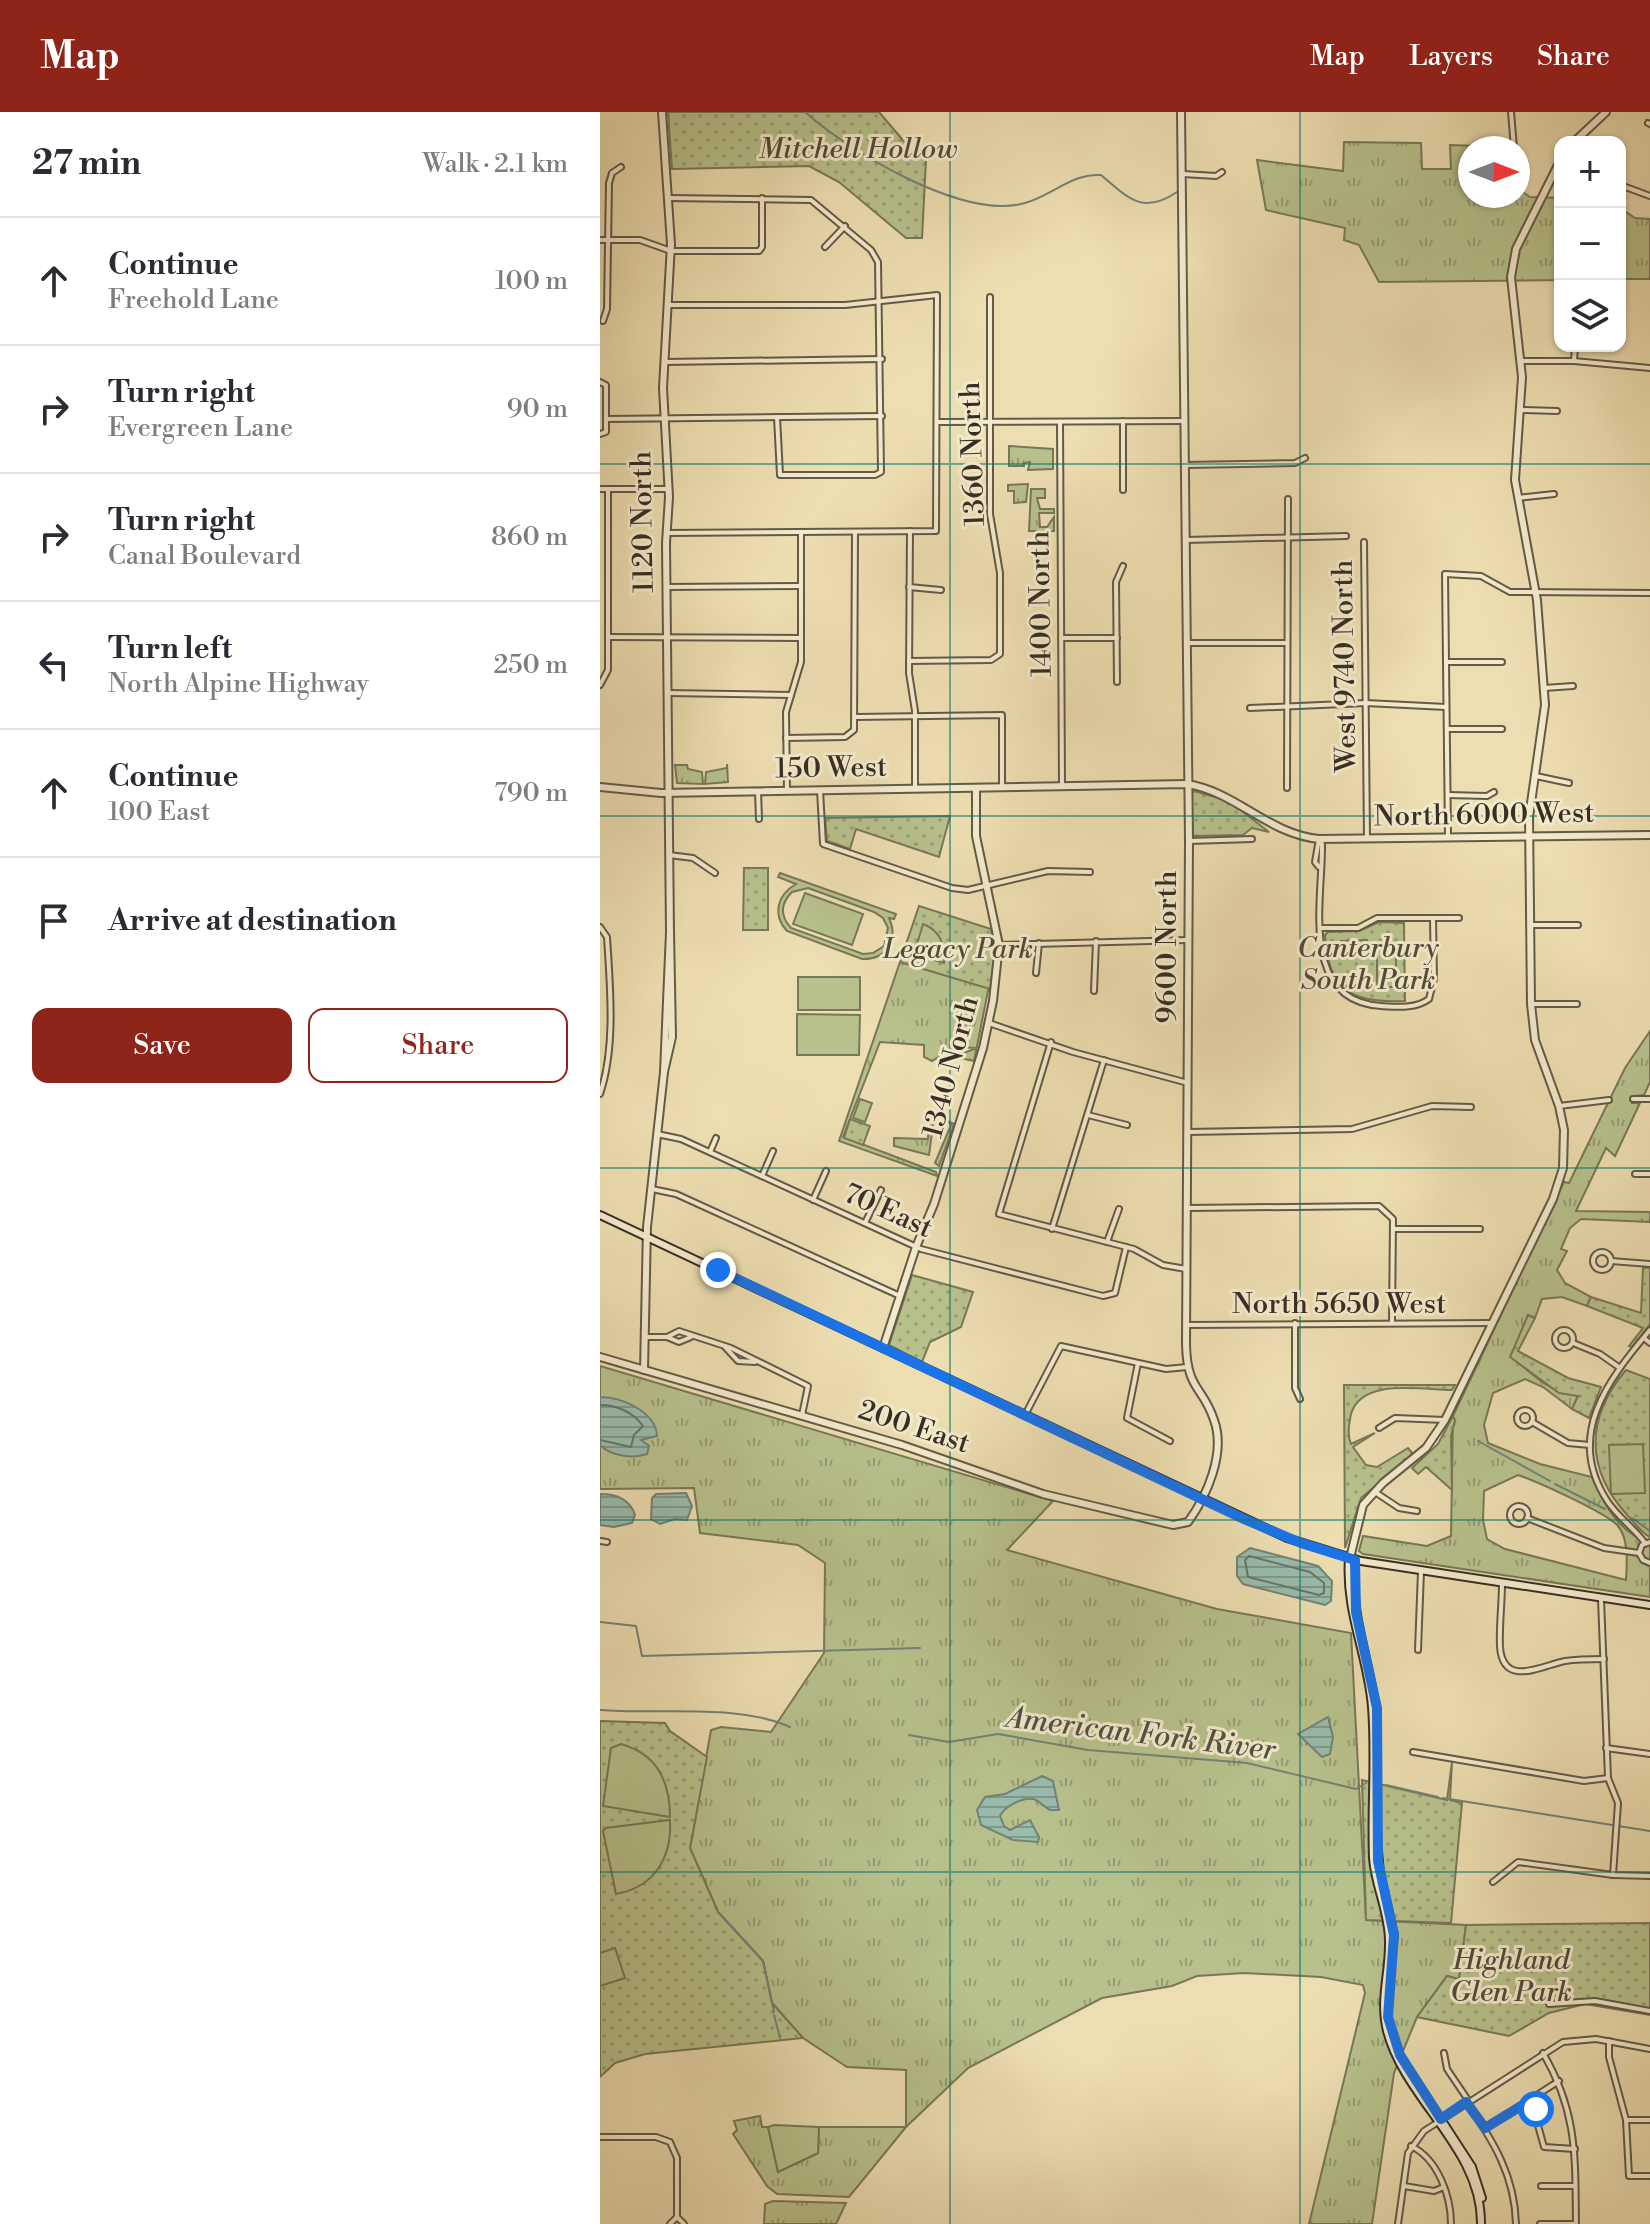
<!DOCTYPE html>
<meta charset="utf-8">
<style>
body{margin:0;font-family:"Libre Bodoni",serif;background:#f7f7f7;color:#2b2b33}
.controls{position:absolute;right:24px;top:24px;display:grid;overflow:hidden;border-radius:16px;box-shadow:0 2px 6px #0004}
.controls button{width:72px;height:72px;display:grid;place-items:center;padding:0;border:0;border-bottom:2px solid #e1e1e2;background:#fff;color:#2b2b33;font:40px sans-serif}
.compass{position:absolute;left:858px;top:24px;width:72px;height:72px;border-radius:50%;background:#fff;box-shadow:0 2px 6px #0004;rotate:90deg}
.stop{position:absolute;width:24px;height:24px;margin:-18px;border:6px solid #1a73e8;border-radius:50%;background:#fff}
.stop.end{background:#1a73e8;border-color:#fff;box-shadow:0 2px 8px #0008}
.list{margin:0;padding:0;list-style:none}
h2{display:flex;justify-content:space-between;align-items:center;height:104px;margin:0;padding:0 32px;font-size:34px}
h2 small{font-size:26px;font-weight:400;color:#7c7c81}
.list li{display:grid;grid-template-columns:52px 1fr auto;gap:24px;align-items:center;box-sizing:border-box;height:128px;padding:0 32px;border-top:2px solid #e1e1e2}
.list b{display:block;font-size:30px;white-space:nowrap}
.list p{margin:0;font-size:26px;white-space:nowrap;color:#7c7c81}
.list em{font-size:26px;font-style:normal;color:#7c7c81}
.actions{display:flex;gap:16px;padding:24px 32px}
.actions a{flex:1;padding:18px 0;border:2px solid #8f2418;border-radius:16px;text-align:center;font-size:28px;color:#8f2418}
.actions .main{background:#8f2418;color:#fff}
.icon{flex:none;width:44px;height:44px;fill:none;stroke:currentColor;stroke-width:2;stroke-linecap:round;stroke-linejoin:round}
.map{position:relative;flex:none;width:1050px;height:2112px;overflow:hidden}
header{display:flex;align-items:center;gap:48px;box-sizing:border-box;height:112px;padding:0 40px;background:#8f2418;color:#fff}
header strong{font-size:38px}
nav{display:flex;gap:44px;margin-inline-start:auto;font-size:28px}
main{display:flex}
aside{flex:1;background:#fff}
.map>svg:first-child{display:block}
.grass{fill:url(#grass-tufts);stroke:#787858;stroke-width:2;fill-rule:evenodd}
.park{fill:url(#park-dots);stroke:#787858;stroke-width:2}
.pitch{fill:#b8c18c;stroke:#787858;stroke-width:2;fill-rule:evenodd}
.water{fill:url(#water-rules);stroke:#728376;stroke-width:2}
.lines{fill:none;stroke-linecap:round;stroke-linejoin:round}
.shore{stroke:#687568;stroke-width:2}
.stream{stroke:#728376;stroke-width:2}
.minor-casing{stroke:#645a47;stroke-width:8}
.tertiary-casing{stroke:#645a47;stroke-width:10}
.secondary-casing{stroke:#372e24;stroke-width:10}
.minor{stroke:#f3eacc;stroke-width:4}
.tertiary{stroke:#f3eacc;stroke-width:6}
.secondary{stroke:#f3eacc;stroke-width:6}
.route{stroke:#1a73e8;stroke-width:10}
.grid{fill:none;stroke:#0f766e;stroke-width:2;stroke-opacity:0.55}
.labels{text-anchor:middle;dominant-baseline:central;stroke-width:6;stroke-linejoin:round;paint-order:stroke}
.park-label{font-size:28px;font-style:italic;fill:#514b39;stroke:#f3eacc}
.street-label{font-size:28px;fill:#372e24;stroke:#f3eacc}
.water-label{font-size:30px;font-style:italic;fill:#505246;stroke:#f3eacc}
</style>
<header>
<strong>Map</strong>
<nav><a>Map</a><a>Layers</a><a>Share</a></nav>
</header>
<main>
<aside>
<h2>27 min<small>Walk · 2.1 km</small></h2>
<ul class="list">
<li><svg class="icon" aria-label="ahead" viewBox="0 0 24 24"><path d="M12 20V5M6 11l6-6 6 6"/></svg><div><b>Continue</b><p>Freehold Lane</p></div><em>100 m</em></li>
<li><svg class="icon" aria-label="right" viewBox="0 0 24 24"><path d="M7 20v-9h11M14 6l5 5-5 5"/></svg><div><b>Turn right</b><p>Evergreen Lane</p></div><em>90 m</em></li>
<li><svg class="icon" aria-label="right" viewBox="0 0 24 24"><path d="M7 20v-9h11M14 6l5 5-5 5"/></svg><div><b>Turn right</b><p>Canal Boulevard</p></div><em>860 m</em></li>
<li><svg class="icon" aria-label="left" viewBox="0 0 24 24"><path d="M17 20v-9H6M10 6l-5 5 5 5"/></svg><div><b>Turn left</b><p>North Alpine Highway</p></div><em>250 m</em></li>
<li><svg class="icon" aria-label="ahead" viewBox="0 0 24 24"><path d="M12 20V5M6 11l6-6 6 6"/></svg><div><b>Continue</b><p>100 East</p></div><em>790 m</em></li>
<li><svg class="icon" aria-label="arrive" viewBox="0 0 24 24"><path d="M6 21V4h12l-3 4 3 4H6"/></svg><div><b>Arrive at destination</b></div></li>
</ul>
<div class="actions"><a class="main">Save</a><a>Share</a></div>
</aside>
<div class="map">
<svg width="1050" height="2112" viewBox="0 0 1050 2112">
<defs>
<pattern id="grass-tufts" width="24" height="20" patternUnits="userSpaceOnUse" patternTransform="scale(2)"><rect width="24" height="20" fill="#b8c18c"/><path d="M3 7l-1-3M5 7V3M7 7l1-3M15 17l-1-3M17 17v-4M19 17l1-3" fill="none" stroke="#969d72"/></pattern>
<pattern id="park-dots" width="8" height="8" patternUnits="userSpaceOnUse" patternTransform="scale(2)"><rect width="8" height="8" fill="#b8c18c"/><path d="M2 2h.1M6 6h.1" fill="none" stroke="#969d72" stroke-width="1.8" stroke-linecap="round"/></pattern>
<pattern id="water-rules" width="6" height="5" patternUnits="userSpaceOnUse" patternTransform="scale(2)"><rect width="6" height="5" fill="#99bcad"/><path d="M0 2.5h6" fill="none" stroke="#7e998d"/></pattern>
</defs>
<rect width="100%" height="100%" fill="#eddeb1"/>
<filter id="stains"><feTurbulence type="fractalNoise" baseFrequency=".0025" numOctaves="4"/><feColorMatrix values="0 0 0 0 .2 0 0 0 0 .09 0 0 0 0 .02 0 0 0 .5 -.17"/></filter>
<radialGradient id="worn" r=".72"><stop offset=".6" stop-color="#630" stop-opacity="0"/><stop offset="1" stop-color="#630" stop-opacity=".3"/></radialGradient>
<g class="grass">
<polygon points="744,30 821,31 822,57 851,57 850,33 879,34 870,36 870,84 918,84 918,77 930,85 960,86 960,168 779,170 759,133 744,128 745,116 666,98 657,48 743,59"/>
<polygon points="1020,96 1035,106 1050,107 1050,167 1020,167"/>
<polygon points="409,334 453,337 453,357 428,358 430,350 424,351 424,354 409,354"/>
<polygon points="428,372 426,390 414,391 414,379 408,379 408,373"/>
<polygon points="431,377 445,377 445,386 437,386 440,397 454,397 454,401 439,401 440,415 447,415 454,405 454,419 429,419"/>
<polygon points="127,652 128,670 105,672 106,660 127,656"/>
<polygon points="75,653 87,653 88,657 102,660 103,672 77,671"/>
<polygon points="394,849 374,949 360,946 361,942 377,936 355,935 332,949 324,945 324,933 280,930 243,1025 336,1060 337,1064 239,1029 300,850 389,876"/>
<path d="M1050,919V970L1044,983L1034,984L1032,991H1040L1015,1044L1006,1036L976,1099L1050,1100V1110L981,1107L970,1116L961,1137L967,1139L957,1158L965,1171L991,1185L987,1194L962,1185L942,1187L935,1206L928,1203L912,1245C932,1262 950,1281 978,1284L972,1297L943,1275L925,1267L893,1281L884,1313L888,1331L940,1352L992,1365C1003,1391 1021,1424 1050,1430V1485L763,1442L759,1439L763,1424L827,1434L851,1424L853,1304L964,1070L969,1071L1025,956ZM918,1363C936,1369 1007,1401 1018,1414C1029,1427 1027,1452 1026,1468L905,1437L887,1427L883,1408L884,1379Z"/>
<polygon points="348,1009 354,1012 339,1054 335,1051 351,1013"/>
<polygon points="333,1013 329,1043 294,1034 294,1026 328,1027 329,1014"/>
<polygon points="0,1254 453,1389 407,1438 617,1497 751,1521 766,1808 866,1813 859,1868 847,1864 817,1905 794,1961 772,2112 709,2112 765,1881 763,1873 721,1865 644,1861 597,1864 572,1874 502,1886 368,1956 306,2015 249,2085 177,2082 167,2074 133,2022 137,2018 134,2009 160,2004 162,2015 168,2015 178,2060 218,2041 219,2015 306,2015 306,1958 247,1955 203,1926 172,1891 163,1849 118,1800 90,1736 111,1618 121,1615 171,1620 224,1541 225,1451 198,1433 100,1421 94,1376 0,1377"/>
<polygon points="173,2089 246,2091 236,2112 164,2112 165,2092"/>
</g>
<g class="park">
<polygon points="68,0 279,0 313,40 326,48 322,126 306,126 239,70 209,54 72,57"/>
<polygon points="594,679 629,689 669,720 652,716 643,723 593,724 591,682"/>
<polygon points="350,704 339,745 256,717 250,737 227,729 225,706"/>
<polygon points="144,756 168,756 168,818 143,818"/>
<polygon points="319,794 391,817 395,841 390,877 300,850"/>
<path d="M779,810L804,811L805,889C751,891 728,879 725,823L728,820L759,819Z"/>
<polygon points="250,1007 270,1014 263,1033 244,1026"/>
<polygon points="1043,1155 1050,1156 1050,1212 1032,1235 1029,1234 1043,1216 987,1194 991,1185 1041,1201"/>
<polygon points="312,1163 373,1180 361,1215 330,1230 322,1250 289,1233"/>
<polygon points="928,1203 935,1206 918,1239 968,1266 1001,1275 989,1306 972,1297 978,1284 959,1281 910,1245"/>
<path d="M1026,1258L1050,1267V1425C1041,1421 1035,1411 1028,1404C985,1357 985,1306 1026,1258Z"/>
<path d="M744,1273H855L852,1278C822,1278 762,1265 751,1302C749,1312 747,1323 751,1332L775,1321L753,1335L766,1353L777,1355L808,1336L813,1342L761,1386L745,1436Z"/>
<polygon points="853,1304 855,1308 851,1324 852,1378 826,1355 818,1362 812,1356 838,1332"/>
<polygon points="0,1609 65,1611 70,1619 107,1645 90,1736 118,1800 163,1849 172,1891 203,1926 45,1942 15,1951 0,1965"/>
<polygon points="852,1650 850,1688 862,1691 851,1811 766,1808 762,1668 847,1688"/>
<polygon points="1050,1811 1050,1903 985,1892 949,1901 909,1924 817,1905 847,1864 859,1867 866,1813"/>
</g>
<g class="pitch">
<path d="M180,761L296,802L294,807L289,806C299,828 286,848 262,847L187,819C172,803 177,783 196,772L178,765ZM208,776L274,800L283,806L288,816L284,834L273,841L263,842L191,816C180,804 180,792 192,780Z"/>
<polygon points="205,781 263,802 252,833 193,812"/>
<path d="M323,812C340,818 346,834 344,851L314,842Z"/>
<polygon points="767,828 767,841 741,842 741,829"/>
<rect x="777" y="832" width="19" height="43"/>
<rect x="198" y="865" width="62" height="33"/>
<polygon points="197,902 260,903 259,943 197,943"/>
<polygon points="260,987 272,991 265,1010 253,1006"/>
<polygon points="1043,1332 1045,1381 1011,1382 1009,1333"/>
<path d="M21,1632C58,1642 70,1670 70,1705L3,1694L11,1636Z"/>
<path d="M70,1708C72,1745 55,1775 16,1782L3,1719L6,1716Z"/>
<polygon points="15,1836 25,1866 0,1874 0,1841"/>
<polygon points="174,2013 219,2015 218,2041 178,2060 168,2015"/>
</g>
<g class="water">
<path d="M0,1285C22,1285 56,1300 57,1324L41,1328L49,1334L47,1342C33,1347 11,1344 0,1333Z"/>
<polygon points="86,1381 92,1394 87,1408 75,1407 60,1412 51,1407 52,1386 56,1382"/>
<path d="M0,1382C15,1382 30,1387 35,1403L32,1411L14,1415L0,1413Z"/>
<polygon points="650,1436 718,1454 732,1469 731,1489 725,1493 643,1472 637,1464 637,1445"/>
<polygon points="728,1605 733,1625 730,1642 722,1645 698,1622"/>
<path d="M442,1664L453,1669L459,1698H450C444,1695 439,1688 433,1687C422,1685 404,1695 400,1704L404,1714L410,1718L430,1708L439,1725L438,1730L413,1728L381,1713L377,1698L385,1685L405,1682Z"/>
</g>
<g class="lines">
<g class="shore">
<path d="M0,1293C17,1293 33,1300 43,1314L34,1323L31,1335L0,1328"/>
<polygon points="649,1444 710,1460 724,1471 724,1481 719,1483 648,1465 645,1448"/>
</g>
<g class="stream">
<path d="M205,0C250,40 360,106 421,92C450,86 470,61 501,63C529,87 543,103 577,80"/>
<polyline points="878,1329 950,1369"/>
<polyline points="955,1372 1005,1397"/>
<polyline points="1032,1406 1050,1419"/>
<polyline points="0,1510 36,1514 42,1544 320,1536"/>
<path d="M0,1598C59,1603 137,1591 190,1615"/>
<polyline points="309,1623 349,1630 398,1622 488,1638 647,1651 756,1677 766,1671"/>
<polyline points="786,1673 838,1685"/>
<polyline points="843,1686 1050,1719"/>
<polyline points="118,1800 163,1849 174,1900"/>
<polyline points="174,1903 180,1926"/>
</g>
<defs>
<g id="minor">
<polyline points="911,0 914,36"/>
<polyline points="1048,11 1050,12"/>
<polyline points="583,62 616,64 622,60"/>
<polyline points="1020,73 1050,84"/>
<polyline points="68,86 211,88 271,138 278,150 281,360 275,363 180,363 177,305"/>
<polyline points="0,128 40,128 71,139 159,139 162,135 162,86"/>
<polyline points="225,135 245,114"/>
<polyline points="3,209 7,197 9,71 12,61 21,55"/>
<polyline points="920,249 974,249 1050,256"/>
<polyline points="974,249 975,234"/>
<polyline points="64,250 282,247"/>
<polyline points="0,270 6,273 6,320 0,322"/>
<polyline points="920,298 957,299"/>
<polyline points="7,307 282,304"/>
<polyline points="523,309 523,378"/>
<polyline points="337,310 583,309"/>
<polyline points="460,310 462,674"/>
<polyline points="585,353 695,351 705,346"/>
<polyline points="0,377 69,377"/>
<polyline points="918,386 954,382"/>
<polyline points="310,419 309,561 315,599 315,676"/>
<polyline points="66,421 336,419 337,183 245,193 70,193"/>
<polyline points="586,428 746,424"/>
<polyline points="764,430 767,726"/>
<polyline points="66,475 201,474"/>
<polyline points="309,475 341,478"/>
<polyline points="8,525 201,526"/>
<polyline points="461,526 517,526"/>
<polyline points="587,531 687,531"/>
<polyline points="309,549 391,548 400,542 400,461 390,402 390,185"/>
<polyline points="847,550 902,550"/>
<polyline points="517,570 516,470 523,454"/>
<polyline points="0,573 8,558 8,377"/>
<polyline points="944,576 973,574"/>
<polyline points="67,581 191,583"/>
<polyline points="650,596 766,591 846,595"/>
<polyline points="255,605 402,603 402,675"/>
<polyline points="847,617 902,617"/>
<polyline points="186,626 245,625 254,618 255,420"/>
<polyline points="936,664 969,671"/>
<polyline points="687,676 688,387"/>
<polyline points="220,678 223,732 352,776 368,778 448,759 490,760"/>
<polyline points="158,679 159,707"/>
<polyline points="187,679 186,600 201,550 201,420"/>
<polyline points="848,683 887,684 894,680"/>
<polyline points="848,725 845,462 881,464 910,480 1050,481"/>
<path d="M719,727L722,732C723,785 698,889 781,894C796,895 816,897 829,887L834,867L833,806"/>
<polyline points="719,727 715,750 719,755"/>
<polyline points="589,729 652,727"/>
<polyline points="69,743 93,746 115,761"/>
<polyline points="931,813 978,813"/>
<path d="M0,815L7,825C10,874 16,935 0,982"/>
<polyline points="722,816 758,816 777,806 859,806"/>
<polyline points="399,833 588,828"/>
<polyline points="436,861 439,831"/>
<polyline points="494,879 496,829"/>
<polyline points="931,892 977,892"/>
<polyline points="389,911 473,940 588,971"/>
<polyline points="451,930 399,1102 534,1137 563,1153 586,1157"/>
<polyline points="1033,987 1050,987"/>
<polyline points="959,994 1009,988"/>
<polyline points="488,1003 527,1013"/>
<polyline points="588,1020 752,1017 832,994 871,995"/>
<polyline points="57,1022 81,1027 321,1137 503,1184 515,1181 526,1135"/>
<polyline points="110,1040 116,1026"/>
<polyline points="1035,1062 1050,1062"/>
<polyline points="162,1064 173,1039"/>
<polyline points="52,1077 76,1082 300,1184"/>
<polyline points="213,1088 226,1059"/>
<polyline points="588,1096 779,1094 793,1107 792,1210"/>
<polyline points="265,1111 281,1078"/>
<polyline points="452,1117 504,948"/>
<polyline points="793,1117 880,1117"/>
<polyline points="507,1130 519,1097"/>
<circle cx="1002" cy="1149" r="9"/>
<polyline points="1011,1149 1050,1152"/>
<polyline points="695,1211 695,1276 700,1287"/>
<polyline points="586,1213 892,1211"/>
<circle cx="964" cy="1227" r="9"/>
<polyline points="44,1225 67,1225 79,1219 131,1236 208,1274 202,1303"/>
<polyline points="67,1225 79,1230 91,1225"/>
<polyline points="1044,1226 1050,1231"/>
<polyline points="973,1231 1000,1242 1020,1256"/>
<polyline points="125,1235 138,1249 155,1250"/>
<polyline points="538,1251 527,1306 570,1329"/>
<circle cx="925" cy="1306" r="8"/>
<polyline points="425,1303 461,1234 566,1257 587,1255"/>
<polyline points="932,1310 968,1331 990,1333"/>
<polyline points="779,1316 795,1306 845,1308"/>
<polyline points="775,1380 799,1396 817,1399"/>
<circle cx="919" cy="1403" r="9"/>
<polyline points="927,1406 1004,1436 1039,1441"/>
<polyline points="0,1429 7,1430"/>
<polyline points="1050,1430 1042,1433 1039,1441 1043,1448 1050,1451"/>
<path d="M1045,1431C1034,1416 1018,1405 1008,1390C964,1324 1008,1268 1050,1218"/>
<path d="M902,1471C902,1492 899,1514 900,1535C903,1576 941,1554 965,1549C978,1547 991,1547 1004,1547"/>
<polyline points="1001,1487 1008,1666 1018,1691 1013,1763"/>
<polyline points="818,1538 821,1459"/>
<polyline points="1006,1636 1050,1642"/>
<polyline points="813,1640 984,1669 1008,1666"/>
<polyline points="893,1770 918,1750 1013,1763 1050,1764"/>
<polyline points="949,1892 995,1889 1050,1899"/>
<polyline points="1009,1929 1009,1945 1026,2008 1029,2064 1050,2064"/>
<polyline points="844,1941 847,1957 868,1988"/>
<path d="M943,1941C978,2001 975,2045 976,2112"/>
<polyline points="931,1988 944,2035 975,2037"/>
<path d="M866,1990C893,2028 915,2064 916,2112"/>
<polyline points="1026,2008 1050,2008"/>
<polyline points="885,2016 959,1969"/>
<polyline points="0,2025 56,2025 70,2030 77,2046 77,2105 84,2112"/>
<path d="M811,2034C838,2047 851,2084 851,2112"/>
<polyline points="804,2074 834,2079 844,2075"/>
<polyline points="941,2074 975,2074"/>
<polyline points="70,2112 77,2105"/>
<polyline points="798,2112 808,2041 824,2019 963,1930 996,1927 1050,1937"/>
<polyline points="940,2112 974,2112"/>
</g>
<g id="tertiary">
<polyline points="974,30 1006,0"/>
<path d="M0,675L61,681L587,672C637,680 668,722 719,727L1050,723"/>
<polyline points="64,960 72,925 70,820"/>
<polyline points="283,1236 316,1135 334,1092 383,936 393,889 399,833 376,724 376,676"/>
<path d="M0,1245L302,1333L443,1382L573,1413L588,1410C607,1384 626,1341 614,1308C603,1274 587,1279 586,1232L589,729L581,0"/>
<polyline points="44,1258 47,1115 64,960 70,820 66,431 69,385 63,276 71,132 62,0"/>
<polyline points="750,1446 763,1393 783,1371 826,1336 845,1308 953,1087 963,1056 964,1018 959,994 935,928 931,892 929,705 945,593 937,488 915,368 922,265 911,165 916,137 960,49"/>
</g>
<g id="secondary">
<polyline points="0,1103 687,1426 761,1449 1050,1493"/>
<path d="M749,1446C745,1501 768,1543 772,1595C776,1645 771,1696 773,1746C775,1774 789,1800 789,1829C790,1860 779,1887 787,1919C805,1988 882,2037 881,2112"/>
<path d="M755,1448C748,1510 779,1567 777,1629"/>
<polyline points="777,1728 780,1761 794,1823 787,1875"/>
<polyline points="800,1944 872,2055 882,2086"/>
</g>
</defs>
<use href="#minor" class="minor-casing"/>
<use href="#tertiary" class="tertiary-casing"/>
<use href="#secondary" class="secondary-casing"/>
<use href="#minor" class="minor"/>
<use href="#tertiary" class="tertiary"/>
<use href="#secondary" class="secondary"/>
</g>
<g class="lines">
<polyline class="route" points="118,1158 646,1408 701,1431 755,1448 756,1500 777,1596 778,1749 794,1823 788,1905 800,1943 841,2007 866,1990 885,2016 931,1988 936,1997"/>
</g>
<path class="grid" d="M350,0V2112M700,0V2112M0,352H1050M0,704H1050M0,1056H1050M0,1408H1050M0,1760H1050"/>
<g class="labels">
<g class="park-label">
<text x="258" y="37">Mitchell Hollow</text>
<text x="768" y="836">Canterbury<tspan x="768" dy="32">South Park</tspan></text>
<text x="358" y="837">Legacy Park</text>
<text x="911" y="1848">Highland<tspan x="911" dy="32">Glen Park</tspan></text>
</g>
<g class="street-label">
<text transform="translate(373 342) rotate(-92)">1360 North</text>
<text transform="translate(43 410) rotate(-91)">1120 North</text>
<text transform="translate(441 492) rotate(-91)">1400 North</text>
<text transform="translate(745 554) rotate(-91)">West 9740 North</text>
<text transform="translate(231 656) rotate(-1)">150 West</text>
<text transform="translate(884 703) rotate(-1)">North 6000 West</text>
<text transform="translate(567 835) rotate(-90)">9600 North</text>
<text transform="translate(351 955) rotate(-75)">1340 North</text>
<text transform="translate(288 1099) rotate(24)">70 East</text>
<text x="739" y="1192">North 5650 West</text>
<text transform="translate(314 1315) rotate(18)">200 East</text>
</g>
<g class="water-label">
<text transform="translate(541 1622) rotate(7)">American Fork River</text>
</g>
</g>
<rect width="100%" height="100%" filter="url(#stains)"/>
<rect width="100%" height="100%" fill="url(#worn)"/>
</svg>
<div class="controls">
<button>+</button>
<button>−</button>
<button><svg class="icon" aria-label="layers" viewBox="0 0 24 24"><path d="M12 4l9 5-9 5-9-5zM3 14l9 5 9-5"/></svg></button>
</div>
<svg class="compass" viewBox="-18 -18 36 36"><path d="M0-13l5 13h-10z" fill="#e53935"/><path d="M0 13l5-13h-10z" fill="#7c7c81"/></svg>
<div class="stop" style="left:936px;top:1997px"></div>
<div class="stop end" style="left:118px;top:1158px"></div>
</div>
</main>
